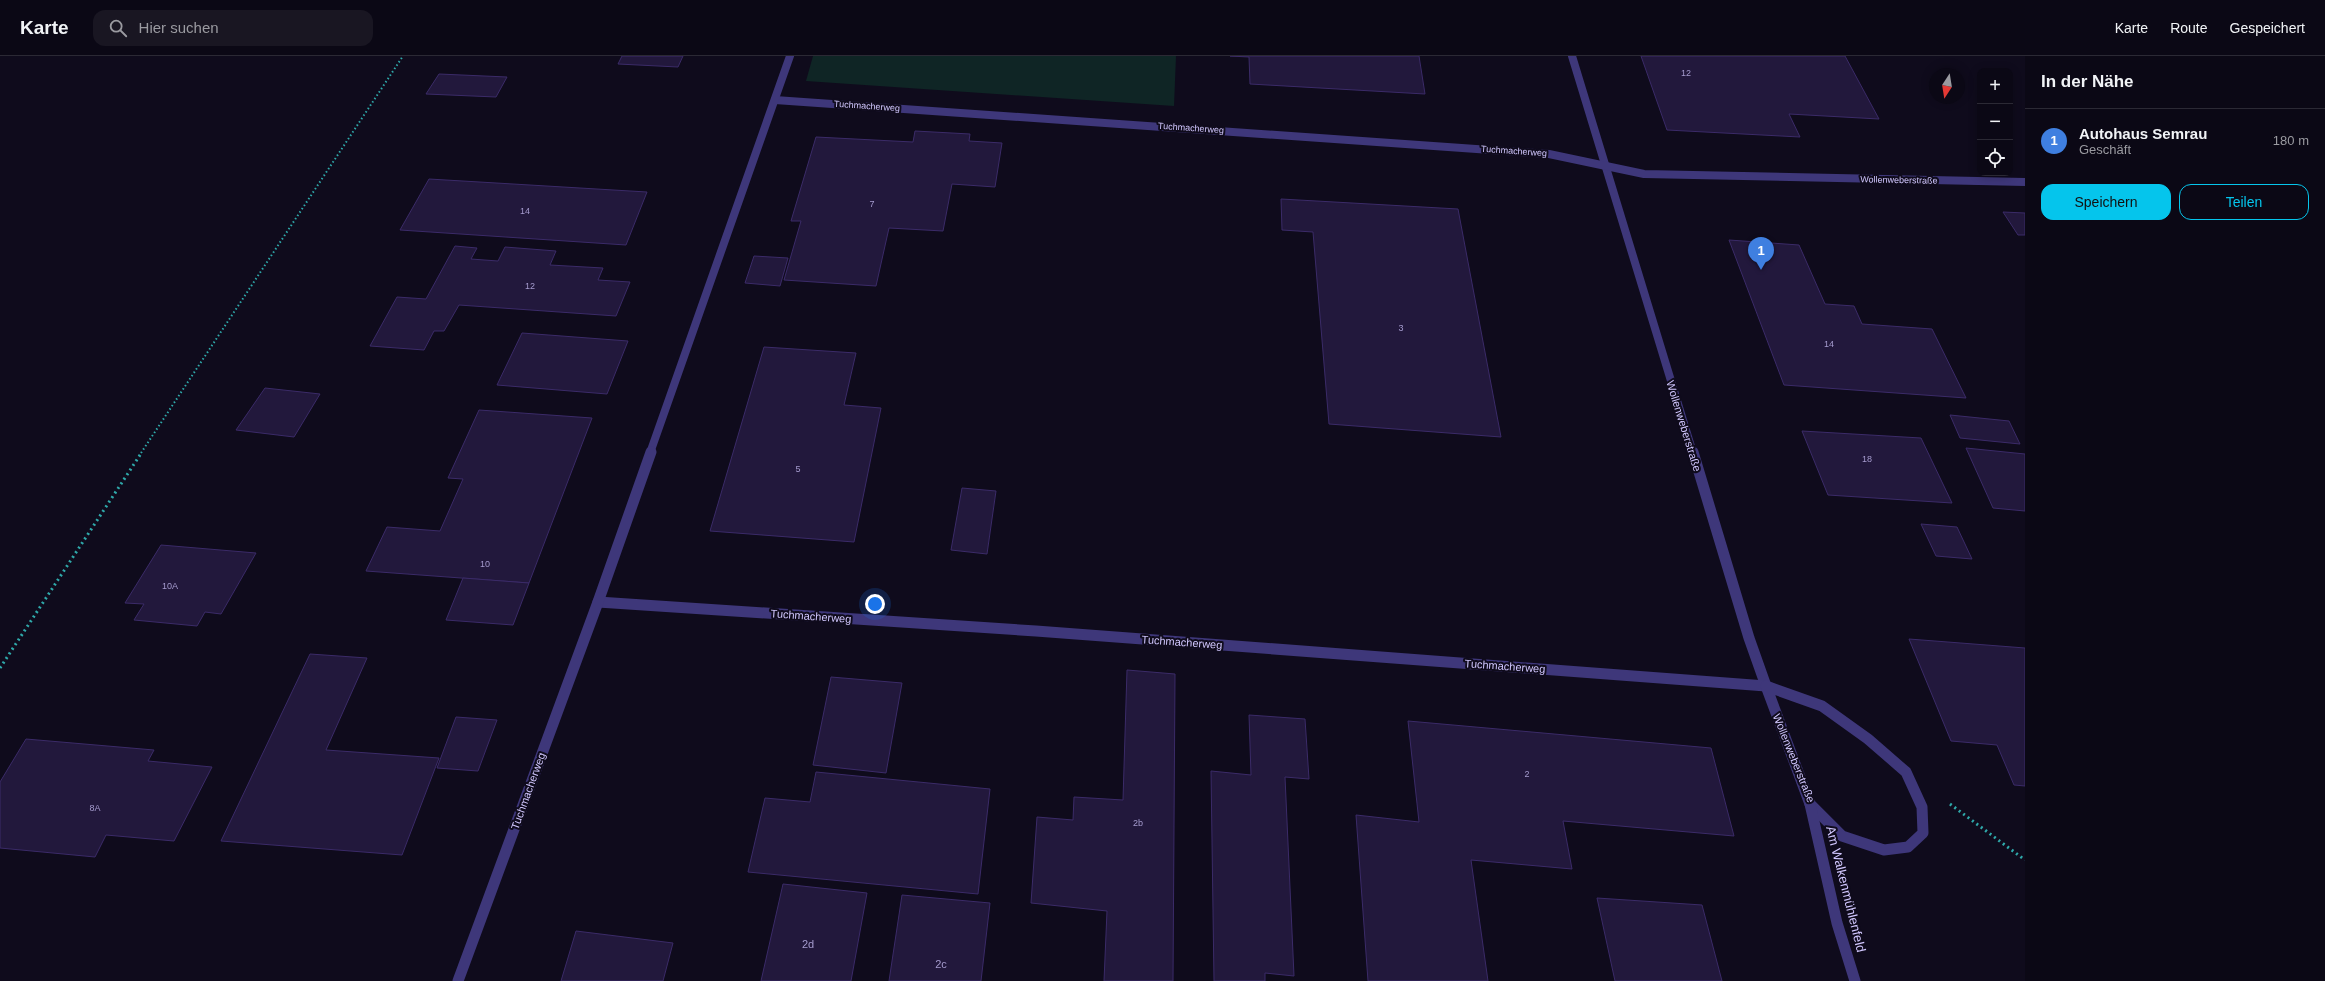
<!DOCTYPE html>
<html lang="de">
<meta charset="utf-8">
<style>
body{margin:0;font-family:Arial,sans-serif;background:#191622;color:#f1f3f6}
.controls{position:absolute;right:12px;top:12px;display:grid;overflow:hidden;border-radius:8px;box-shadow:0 2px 10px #0003}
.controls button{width:36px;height:36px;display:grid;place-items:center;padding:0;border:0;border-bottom:1px solid #2b2934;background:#0b0815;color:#f1f3f6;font:20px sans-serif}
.compass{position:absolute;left:1929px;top:12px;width:36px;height:36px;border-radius:50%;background:#0b0815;box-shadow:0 2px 10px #0003;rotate:192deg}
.you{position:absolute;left:875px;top:548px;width:14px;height:14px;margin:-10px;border:3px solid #fff;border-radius:50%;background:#1a73e8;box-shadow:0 0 0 6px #1a73e833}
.badge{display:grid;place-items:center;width:26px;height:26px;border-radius:50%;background:#05c5ec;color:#fff;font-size:13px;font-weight:700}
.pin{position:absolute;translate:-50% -33px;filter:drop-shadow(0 1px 2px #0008)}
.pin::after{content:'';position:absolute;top:21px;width:14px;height:12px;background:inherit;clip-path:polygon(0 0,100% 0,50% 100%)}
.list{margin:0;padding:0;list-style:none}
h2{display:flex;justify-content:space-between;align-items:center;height:52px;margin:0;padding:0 16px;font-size:17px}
h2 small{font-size:13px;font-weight:400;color:#9a9aa0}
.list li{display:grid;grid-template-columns:26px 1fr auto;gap:12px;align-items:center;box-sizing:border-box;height:64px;padding:0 16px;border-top:1px solid #2b2934}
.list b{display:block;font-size:15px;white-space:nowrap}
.list p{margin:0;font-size:13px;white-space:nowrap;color:#9a9aa0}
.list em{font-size:13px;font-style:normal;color:#9a9aa0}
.actions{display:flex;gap:8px;padding:12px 16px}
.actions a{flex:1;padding:9px 0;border:1px solid #05c5ec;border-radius:12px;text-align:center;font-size:14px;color:#05c5ec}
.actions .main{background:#05c5ec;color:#111}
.icon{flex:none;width:22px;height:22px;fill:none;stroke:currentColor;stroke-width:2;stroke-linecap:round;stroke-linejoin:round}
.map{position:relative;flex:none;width:2025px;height:925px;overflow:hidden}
header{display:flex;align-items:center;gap:24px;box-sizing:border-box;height:56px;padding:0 20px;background:#0b0815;border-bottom:1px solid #2b2934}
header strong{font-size:19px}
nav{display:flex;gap:22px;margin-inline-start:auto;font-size:14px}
.search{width:280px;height:36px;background:#191622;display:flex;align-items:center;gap:10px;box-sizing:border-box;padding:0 14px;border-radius:12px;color:#9a9aa0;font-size:15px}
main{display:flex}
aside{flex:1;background:#0b0815}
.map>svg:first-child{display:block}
.green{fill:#0f2525}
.building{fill:#22183c;stroke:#3b2b68}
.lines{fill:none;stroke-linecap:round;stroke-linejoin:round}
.path-far1{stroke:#2fa9aa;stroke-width:2;stroke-dasharray:1.5 2.5;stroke-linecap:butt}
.path{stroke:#2fa9aa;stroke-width:3;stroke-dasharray:2 3.5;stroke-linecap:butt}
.minor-far1{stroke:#3e377a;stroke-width:8}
.minor{stroke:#3e377a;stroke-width:11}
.labels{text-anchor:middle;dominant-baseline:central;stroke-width:4;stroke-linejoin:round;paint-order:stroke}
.number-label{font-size:9px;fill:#a59bce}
.far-street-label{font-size:9px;fill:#d1c7fe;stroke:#0f0b1c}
.street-label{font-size:11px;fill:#d1c7fe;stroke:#0f0b1c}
.near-number-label{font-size:11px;fill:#a59bce}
.near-street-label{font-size:13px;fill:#d1c7fe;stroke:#0f0b1c}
</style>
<header>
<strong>Karte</strong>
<div class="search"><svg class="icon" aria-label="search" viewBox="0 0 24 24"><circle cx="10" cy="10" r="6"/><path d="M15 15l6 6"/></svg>Hier suchen</div>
<nav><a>Karte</a><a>Route</a><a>Gespeichert</a></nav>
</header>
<main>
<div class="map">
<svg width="2025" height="925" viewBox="0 0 2025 925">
<rect width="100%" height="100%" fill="#0f0b1c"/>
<polygon class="green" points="813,0 1176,0 1174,50 806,25"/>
<g class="building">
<polygon points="622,0 683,0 678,11 618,8"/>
<polygon points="1230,0 1419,0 1425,38 1250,28 1249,1"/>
<polygon points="1641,0 1845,0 1879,63 1789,58 1800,81 1667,74"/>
<polygon points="439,18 507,21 496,41 426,38"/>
<polygon points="915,75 970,78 969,85 1002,87 995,131 952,128 943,175 889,172 876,230 784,224 801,165 791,165 816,81 913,86"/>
<polygon points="429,123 647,136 626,189 400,174"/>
<polygon points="1281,143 1458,153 1501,381 1329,368 1313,176 1282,174"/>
<polygon points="2003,156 2025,157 2025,179 2018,179"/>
<polygon points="1729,184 1799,189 1825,248 1854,250 1862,268 1932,273 1966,342 1784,329"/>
<polygon points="455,190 477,192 471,203 498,205 505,191 556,195 550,209 603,212 598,224 630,226 616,260 459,249 444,275 434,275 424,294 370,290 397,241 426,243"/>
<polygon points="754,200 788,202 780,230 745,227"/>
<polygon points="522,277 628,285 607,338 497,329"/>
<polygon points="764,291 856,297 844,349 881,352 854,486 710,475"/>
<polygon points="265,332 320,338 294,381 236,374"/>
<polygon points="479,354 592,362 529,527 366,515 387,471 440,475 463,423 448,422"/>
<polygon points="1950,359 2009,365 2020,388 1960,382"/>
<polygon points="1802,375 1921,382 1952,447 1828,439"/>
<polygon points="1966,392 2025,398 2025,455 1993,452"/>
<polygon points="962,432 996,435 987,498 951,494"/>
<polygon points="1921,468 1957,471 1972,503 1936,500"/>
<polygon points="161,489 256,497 221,558 205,556 197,570 134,564 144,548 125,547"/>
<polygon points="463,522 529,527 513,569 446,564"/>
<polygon points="1909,583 2025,592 2025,730 2014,729 1997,689 1951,685"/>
<polygon points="310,598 367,602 326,694 439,702 402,799 221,785"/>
<polygon points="1127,614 1175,618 1173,925 1104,925 1107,855 1031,847 1037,761 1073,764 1074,741 1123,744"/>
<polygon points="831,621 902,627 886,717 813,709"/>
<polygon points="1249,659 1305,663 1309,723 1285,721 1294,920 1265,917 1265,925 1214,925 1211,715 1251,719"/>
<polygon points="456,661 497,664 478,715 437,712"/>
<polygon points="1408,665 1711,692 1734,780 1563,765 1572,813 1471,804 1488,925 1368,925 1356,759 1419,766"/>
<polygon points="26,683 154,694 148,705 212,711 174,785 106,779 95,801 0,792 0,726"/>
<polygon points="816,716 990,733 978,838 748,816 765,742 810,746"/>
<polygon points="783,828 867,837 851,925 761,925"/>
<polygon points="902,839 990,847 981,925 889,925"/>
<polygon points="1597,842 1702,849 1722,925 1615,925"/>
<polygon points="576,875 673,887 663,925 561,925"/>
</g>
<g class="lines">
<polyline class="path-far1" points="141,397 403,0"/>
<g class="path">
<polyline points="0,612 142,396"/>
<polyline points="1950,748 2025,804"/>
</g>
<g class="minor-far1">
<polyline points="1572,0 1693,397"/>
<polyline points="775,44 1549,98 1644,118 2025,126"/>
<polyline points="650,397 790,0"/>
</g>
<g class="minor">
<polyline points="1693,396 1749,582 1766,630"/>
<polyline points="598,546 1036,575 1766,630"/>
<polygon points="1766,630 1822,650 1868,683 1906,716 1922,751 1923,777 1908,791 1884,794 1842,780 1810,748"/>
<polyline points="1810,748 1837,867 1855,925"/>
<polyline points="458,925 598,546 651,396"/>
</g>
</g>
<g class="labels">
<g class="number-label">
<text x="1686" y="17">12</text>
<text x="872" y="148">7</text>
<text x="525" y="155">14</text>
<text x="530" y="230">12</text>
<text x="1401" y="272">3</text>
<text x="1829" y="288">14</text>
<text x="1867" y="403">18</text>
<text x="798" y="413">5</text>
<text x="485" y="508">10</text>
<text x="170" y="530">10A</text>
<text x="1527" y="718">2</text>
<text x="95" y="752">8A</text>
<text x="1138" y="767">2b</text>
</g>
<g class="far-street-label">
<text transform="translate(867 50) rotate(4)">Tuchmacherweg</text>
<text transform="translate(1191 72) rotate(4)">Tuchmacherweg</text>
<text transform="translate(1514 95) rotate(4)">Tuchmacherweg</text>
<text transform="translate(1899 124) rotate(1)">Wollenweberstraße</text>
</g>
<g class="street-label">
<text transform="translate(1684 370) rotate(73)">Wollenweberstraße</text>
<text transform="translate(811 560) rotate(4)">Tuchmacherweg</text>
<text transform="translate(1182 586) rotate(4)">Tuchmacherweg</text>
<text transform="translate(1505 610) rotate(4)">Tuchmacherweg</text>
<text transform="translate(1794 702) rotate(68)">Wollenweberstraße</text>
<text transform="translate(528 735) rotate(-70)">Tuchmacherweg</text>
</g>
<g class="near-number-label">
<text x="808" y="888">2d</text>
<text x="941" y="908">2c</text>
</g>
<g class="near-street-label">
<text transform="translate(1846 833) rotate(76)">Am Walkenmühlenfeld</text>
</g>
</g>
</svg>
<div class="controls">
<button>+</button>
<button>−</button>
<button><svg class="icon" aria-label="locate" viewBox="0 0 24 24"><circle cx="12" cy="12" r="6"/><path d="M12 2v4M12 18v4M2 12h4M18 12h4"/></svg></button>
</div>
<svg class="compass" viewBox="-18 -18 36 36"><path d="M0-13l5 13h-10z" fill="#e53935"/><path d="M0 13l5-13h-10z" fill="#9a9aa0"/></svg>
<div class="you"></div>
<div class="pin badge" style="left:1761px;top:214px;background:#3f7fe0">1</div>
</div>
<aside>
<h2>In der Nähe<small></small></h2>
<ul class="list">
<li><span class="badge" style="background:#3f7fe0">1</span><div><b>Autohaus Semrau</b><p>Geschäft</p></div><em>180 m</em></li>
</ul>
<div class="actions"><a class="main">Speichern</a><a>Teilen</a></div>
</aside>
</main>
